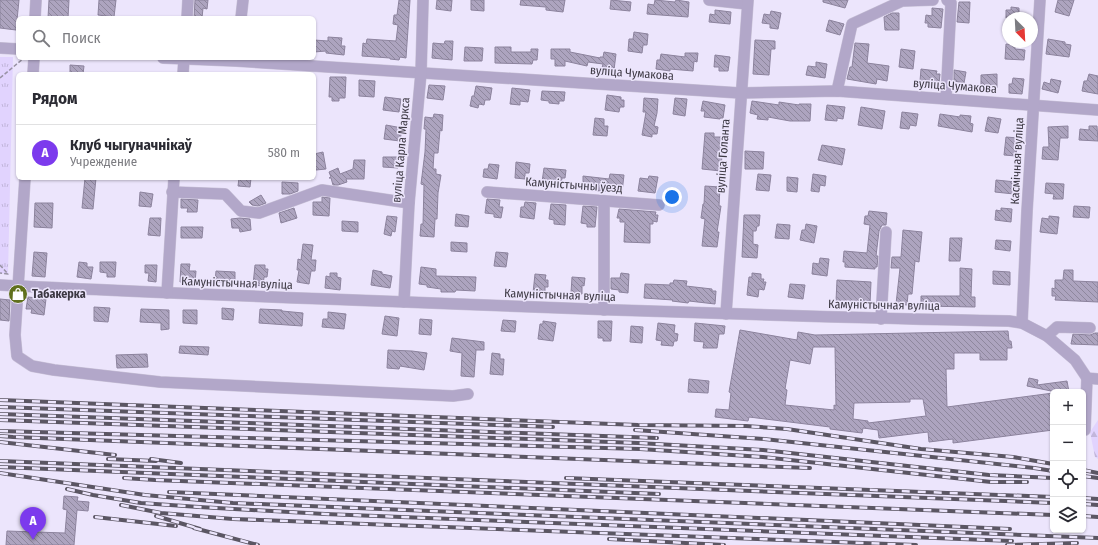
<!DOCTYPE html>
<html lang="ru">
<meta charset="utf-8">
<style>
body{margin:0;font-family:"Fira Sans Condensed",sans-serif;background:#f2f2f3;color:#2b2b33}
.controls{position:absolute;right:12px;bottom:12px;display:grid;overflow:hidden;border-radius:6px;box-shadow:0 1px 3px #0004}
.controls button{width:36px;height:36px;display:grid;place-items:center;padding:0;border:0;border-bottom:1px solid #e1e1e2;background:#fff;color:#2b2b33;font:20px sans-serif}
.compass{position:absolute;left:1002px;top:12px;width:36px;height:36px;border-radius:50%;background:#fff;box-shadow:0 1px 3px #0004;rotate:156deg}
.you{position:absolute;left:672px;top:197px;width:14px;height:14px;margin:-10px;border:3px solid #fff;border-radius:50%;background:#1a73e8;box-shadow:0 0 0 6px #1a73e833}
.badge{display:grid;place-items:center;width:26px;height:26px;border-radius:50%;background:#7c3aed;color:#fff;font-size:13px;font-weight:700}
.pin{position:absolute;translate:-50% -33px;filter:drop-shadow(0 1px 2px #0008)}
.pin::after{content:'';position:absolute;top:21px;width:14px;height:12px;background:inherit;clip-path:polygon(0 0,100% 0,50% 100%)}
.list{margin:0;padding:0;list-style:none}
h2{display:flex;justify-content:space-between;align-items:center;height:52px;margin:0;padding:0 16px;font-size:17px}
h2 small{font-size:13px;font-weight:400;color:#7c7c81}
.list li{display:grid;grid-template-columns:26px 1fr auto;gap:12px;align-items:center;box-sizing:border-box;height:56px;padding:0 16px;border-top:1px solid #e1e1e2}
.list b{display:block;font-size:15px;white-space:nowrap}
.list p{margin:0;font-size:13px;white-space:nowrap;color:#7c7c81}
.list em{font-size:13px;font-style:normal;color:#7c7c81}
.icon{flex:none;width:22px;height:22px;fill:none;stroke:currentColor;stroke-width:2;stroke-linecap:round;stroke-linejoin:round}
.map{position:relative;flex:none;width:1098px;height:545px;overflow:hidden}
.search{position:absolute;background:#fff;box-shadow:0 1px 3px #0004;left:16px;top:16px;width:300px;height:44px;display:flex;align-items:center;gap:10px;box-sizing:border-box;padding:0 14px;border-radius:6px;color:#7c7c81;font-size:15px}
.panel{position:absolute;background:#fff;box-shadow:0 1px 3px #0004;left:16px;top:72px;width:300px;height:108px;border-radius:6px}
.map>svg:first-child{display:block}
.forest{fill:url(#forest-firs)}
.park{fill:url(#park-tufts)}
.building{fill:url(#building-back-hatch);stroke:#8c839d;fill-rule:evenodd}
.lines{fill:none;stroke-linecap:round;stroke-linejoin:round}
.minor-casing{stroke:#c9c2d7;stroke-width:12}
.path{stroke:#9892a4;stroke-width:1.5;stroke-dasharray:4 2;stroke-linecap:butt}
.minor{stroke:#b2a7c9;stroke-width:11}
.rail-casing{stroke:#5b5663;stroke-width:4}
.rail{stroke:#ece5fc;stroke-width:2.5;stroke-dasharray:8;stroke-linecap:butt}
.labels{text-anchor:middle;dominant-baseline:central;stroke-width:3;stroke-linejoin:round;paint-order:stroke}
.street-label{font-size:12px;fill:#3c3843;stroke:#ece5fc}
.poi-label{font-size:12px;font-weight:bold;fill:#3c3843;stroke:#ece5fc;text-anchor:start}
</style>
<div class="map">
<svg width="1098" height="545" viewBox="0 0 1098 545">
<defs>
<pattern id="forest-firs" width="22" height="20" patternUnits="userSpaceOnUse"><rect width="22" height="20" fill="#e1d3fe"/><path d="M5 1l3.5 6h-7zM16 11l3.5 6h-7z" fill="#c2b6db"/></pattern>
<pattern id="park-tufts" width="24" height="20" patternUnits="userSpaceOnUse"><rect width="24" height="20" fill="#e1d3fe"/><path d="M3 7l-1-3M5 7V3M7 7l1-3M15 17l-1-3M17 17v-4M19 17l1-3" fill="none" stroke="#c2b6db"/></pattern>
<pattern id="building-back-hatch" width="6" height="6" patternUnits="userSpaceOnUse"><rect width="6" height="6" fill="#ada4bf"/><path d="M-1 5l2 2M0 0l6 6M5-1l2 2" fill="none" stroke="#8e879d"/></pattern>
</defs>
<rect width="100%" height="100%" fill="#ece5fc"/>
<polygon class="forest" points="1098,420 1098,459 1095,457 1090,432"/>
<polygon class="park" points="0,57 13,57 8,274 0,273"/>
<g class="building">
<polygon points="0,0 19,0 16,30 0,28"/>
<polygon points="49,0 69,0 68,18 48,18"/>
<polygon points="99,0 116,0 114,17 98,15"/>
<polygon points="195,0 208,0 207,9 203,8 202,18 194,18"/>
<polygon points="399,0 410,0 406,58 400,57 399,60 390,59 390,58 362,56 363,43 366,44 367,39 396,41 398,25 393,24 394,15 397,15"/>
<polygon points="437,0 452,0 451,11 436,9"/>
<polygon points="471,0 484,0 484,11 471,10"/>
<polygon points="521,0 565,0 563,12 546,10 546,7 520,5"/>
<polygon points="611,0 631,2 630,11 610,9"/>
<polygon points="655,0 675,2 676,0 689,2 688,17 647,14 648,4 654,5"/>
<polygon points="823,0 848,0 845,8 823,2"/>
<polygon points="1058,0 1074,0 1069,16 1055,12"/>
<polygon points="959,2 970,2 969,23 957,22"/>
<polygon points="1011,7 1019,8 1019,18 1006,18 1006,10 1011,10"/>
<polygon points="932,8 943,9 941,28 928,27 928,23 925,23 926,15 932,16"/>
<polygon points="715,10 731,12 730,24 709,22 710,14 715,15"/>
<polygon points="771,11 781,13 778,29 770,28 770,24 762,23 764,14 770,15"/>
<polygon points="892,13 899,13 899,30 885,30 884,17"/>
<polygon points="829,20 844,24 840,35 826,31"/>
<polygon points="634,32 648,34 647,45 643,45 642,53 628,51 629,39 633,39"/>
<polygon points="328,37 342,38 341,46 345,46 344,55 326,53 326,51 314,52 314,40 328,41"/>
<polygon points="1048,39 1065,42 1065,44 1071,45 1069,57 1046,54"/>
<polygon points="755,40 775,41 775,49 771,49 769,75 753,74"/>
<polygon points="445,41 453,41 452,60 432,58 433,43 444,44"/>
<polygon points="855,43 869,44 867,63 889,66 887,81 877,79 876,84 847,79 850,67 852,67"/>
<polygon points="1006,44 1015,45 1015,49 1025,50 1024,60 1005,59"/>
<polygon points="465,47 483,48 482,61 464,61"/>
<polygon points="495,47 511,47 511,52 531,52 531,49 538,49 537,60 533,60 532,64 495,63"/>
<polygon points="551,49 570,49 570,52 600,58 600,57 603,57 604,52 616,54 614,70 602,68 603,64 588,62 587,66 565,61 565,66 555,66 555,59 551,59"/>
<polygon points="901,49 915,51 913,69 899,67"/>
<polygon points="685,53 698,53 697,62 694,61 693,71 670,69 670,71 656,69 657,60 660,60 661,54 685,57"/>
<polygon points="715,55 730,57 728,71 719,71 719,67 714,67"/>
<polygon points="816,62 827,64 825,78 806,75 808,66 816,67"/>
<polygon points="70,65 84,66 83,74 70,74"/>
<polygon points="921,69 937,71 936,74 940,74 939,83 920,81"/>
<polygon points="954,70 966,72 964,83 954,81"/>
<polygon points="997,74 997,88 981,88 981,75"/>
<polygon points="1089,74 1098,76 1098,94 1082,91 1084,81 1087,81"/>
<polygon points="330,77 346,77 345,98 339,98 339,101 332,101 332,97 329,97"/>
<polygon points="1013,78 1024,79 1022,94 1009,93 1009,84 1012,84"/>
<polygon points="1051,79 1061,81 1058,93 1042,89 1044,82 1050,84"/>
<polygon points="359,80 375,81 374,97 359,96"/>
<polygon points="429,85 445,86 443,100 427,98"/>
<polygon points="476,86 492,88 490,100 485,100 484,105 479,104 478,108 470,106 472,96 474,96"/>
<polygon points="512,88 530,90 528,102 520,101 520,105 510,104"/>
<polygon points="542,91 565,92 564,101 559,101 559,104 549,103 549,101 541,100"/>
<polygon points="607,95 621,97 621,100 624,100 624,107 620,107 619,112 605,110"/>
<polygon points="385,97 401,99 399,112 383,110"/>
<polygon points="644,98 658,99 657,113 654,126 658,127 657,134 652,134 652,137 642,135 646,112 643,112"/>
<polygon points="675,98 687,99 685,116 673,114"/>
<polygon points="703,101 725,105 723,118 720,118 720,119 704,117 705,111 701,111"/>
<polygon points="752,101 779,105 779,102 799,105 799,104 811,104 810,121 790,121 768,117 768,120 757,119 758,115 750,113"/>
<polygon points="827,105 845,107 843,119 837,118 837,121 825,120"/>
<polygon points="861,107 885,111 882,129 858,125"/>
<polygon points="902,112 918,114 916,126 910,125 909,129 900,128"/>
<polygon points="434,114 443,115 442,131 440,130 438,153 434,153 433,169 436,169 436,174 441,175 438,193 437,219 435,219 434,237 420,236 421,224 423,224 424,185 421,184 425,152 426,129 424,129 425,117 433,118"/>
<polygon points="940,114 960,117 960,115 971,116 970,123 973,124 972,132 938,126"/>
<polygon points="988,117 1001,119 998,133 985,131"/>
<polygon points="595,118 604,119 604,126 608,126 607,136 593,135"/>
<polygon points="386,125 402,128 400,141 384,139"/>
<polygon points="1068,126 1068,138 1060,138 1058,160 1042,159 1043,147 1049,147 1048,127"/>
<polygon points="1089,126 1097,126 1098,141 1079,140 1080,129 1089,130"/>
<polygon points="705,133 714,133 714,137 723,137 721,171 702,169"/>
<polygon points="1006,137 1018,138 1016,156 1004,155"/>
<polygon points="822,145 845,149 842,165 818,160"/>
<polygon points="745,151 764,152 763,169 745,169"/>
<polygon points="323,152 326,169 316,170 315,165 314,165 314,154"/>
<polygon points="383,157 399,157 398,168 383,167"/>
<polygon points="354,160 365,160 364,179 346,179 347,182 338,185 333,185 331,178 329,178 331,177 329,172 338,168 340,174 353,169"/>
<polygon points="516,162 530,164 529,173 525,173 525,179 515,178"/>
<polygon points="489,164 499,165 497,179 483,177 484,169 488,169"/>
<polygon points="544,168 566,170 565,178 562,178 561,184 542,182"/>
<polygon points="610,174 624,175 622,192 583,190 583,176 609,179"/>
<polygon points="758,174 771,175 769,191 756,190"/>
<polygon points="813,174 826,176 825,186 820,185 819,192 811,191"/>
<polygon points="649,176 658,177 655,193 638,191 640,178 648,179"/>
<polygon points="787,177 798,178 797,192 787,191"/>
<polygon points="85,178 96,178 93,209 82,208"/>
<polygon points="239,178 251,178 250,187 238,186"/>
<polygon points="996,180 1016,182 1014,194 995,192"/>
<polygon points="282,182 298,183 298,191 290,194 282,194"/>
<polygon points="1046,183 1064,184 1063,199 1053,199 1054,194 1045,193"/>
<polygon points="705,186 720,187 719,206 721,206 717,232 719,232 717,247 702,246 705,219 701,218 703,204 704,204"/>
<polygon points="140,192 153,194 151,207 139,206"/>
<polygon points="261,195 266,203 258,206 252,205 249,202"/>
<polygon points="322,197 330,198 329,216 313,215 313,202 322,202"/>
<polygon points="181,199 198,200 197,212 187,212 188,208 181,208"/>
<polygon points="487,199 500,200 499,207 503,207 501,218 494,217 494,214 485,213"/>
<polygon points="525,202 536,203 534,219 520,217 521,207 524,207"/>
<polygon points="35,203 53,203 52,228 34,227"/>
<polygon points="551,204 566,205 565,225 554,224 554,220 549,219"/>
<polygon points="583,206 597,207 595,227 587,227 587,224 581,223"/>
<polygon points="1074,206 1090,207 1089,218 1073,217"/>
<polygon points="294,208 297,218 281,223 279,213"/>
<polygon points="1001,208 1012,209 1011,222 995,220 996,210 1001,211"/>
<polygon points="619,209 656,212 655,215 658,215 657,222 653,221 653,224 650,224 650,243 624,242 625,222 620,222 620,218 617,218"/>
<polygon points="869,211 887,213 886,225 882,225 879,231 876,256 878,256 877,267 875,267 875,269 845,267 845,262 843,262 844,251 867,253 870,225 864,224 865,216 868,216"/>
<polygon points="456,214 469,216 468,227 455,226"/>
<polygon points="744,215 760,215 759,226 757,226 756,231 753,231 753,244 758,245 757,258 742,257"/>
<polygon points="387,216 397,217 395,232 392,231 391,236 384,234"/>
<polygon points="1049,216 1059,217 1057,234 1040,232 1042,218 1049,219"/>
<polygon points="150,218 161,218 160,236 148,235"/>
<polygon points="240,218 250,219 251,230 240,232 239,228 232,228 231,219"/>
<polygon points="342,221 358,222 358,232 342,231"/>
<polygon points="777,224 790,225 789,239 775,238"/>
<polygon points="806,224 817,226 814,243 800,240 802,230 805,230"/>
<polygon points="181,227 203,227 202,238 181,238"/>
<polygon points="903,230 922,232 919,262 915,261 912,294 908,294 907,305 896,304 900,268 891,268 892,257 901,257"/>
<polygon points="950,238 962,238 960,261 949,261"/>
<polygon points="996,240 1011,241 1010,251 995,249"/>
<polygon points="451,242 467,243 467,252 451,251"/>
<polygon points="303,244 313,245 311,260 316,260 315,271 311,271 309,284 297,282 299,270 297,270 298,259 301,260"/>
<polygon points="34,252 47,253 45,277 32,276"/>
<polygon points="496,252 508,253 506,267 494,266"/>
<polygon points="820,258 829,259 827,276 812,274 813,263 819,264"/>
<polygon points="79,262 87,263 87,267 93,267 91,279 77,277"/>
<polygon points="100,262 116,262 115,277 107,277 107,273 100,272"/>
<polygon points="181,264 190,264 189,271 196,271 195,283 180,282"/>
<polygon points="145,265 157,265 156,282 148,281 149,273 145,273"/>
<polygon points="255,265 265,265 265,269 268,269 267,277 264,277 263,286 253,285"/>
<polygon points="421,267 436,269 436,276 476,277 475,291 456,290 455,292 441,292 441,289 427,287 427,285 419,284"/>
<polygon points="960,268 972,269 971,297 975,297 975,307 921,306 921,296 960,296"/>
<polygon points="373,270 382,272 382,274 392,276 390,288 371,285"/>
<polygon points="1064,270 1073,270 1073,281 1098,282 1098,302 1055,300 1056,296 1052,296 1052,288 1055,289 1055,280 1063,280"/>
<polygon points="216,271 235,272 235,283 215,282"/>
<polygon points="993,271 1010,272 1010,285 993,284"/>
<polygon points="330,273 337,273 337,277 341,278 340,290 325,288 326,276 330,277"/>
<polygon points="621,273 629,274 628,293 619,292 619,290 611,289 611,278 620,278"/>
<polygon points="752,273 761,274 761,279 764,279 763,282 766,282 764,290 759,289 758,297 747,295 749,277 752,277"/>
<polygon points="535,274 546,275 545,280 548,280 548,287 545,287 545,294 533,293"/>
<polygon points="572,277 585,278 584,286 582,285 582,294 571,293"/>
<polygon points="674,280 687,281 686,286 712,289 712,291 716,291 715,304 689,301 688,303 672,301 673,300 644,298 645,284 670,285 670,283 673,283"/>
<polygon points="837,280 871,282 870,304 836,301"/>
<polygon points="790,284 805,285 803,299 788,297"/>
<polygon points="28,297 46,299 44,315 31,313 32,309 26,309"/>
<polygon points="0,299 10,300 9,321 0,320"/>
<polygon points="94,307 110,308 108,322 94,321"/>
<polygon points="222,308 234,309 233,320 222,319"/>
<polygon points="141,309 169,310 169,329 161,330 161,323 140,322"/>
<polygon points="260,309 282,310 282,311 303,313 302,326 259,323"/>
<polygon points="183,310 197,310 197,324 183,323"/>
<polygon points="328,312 346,314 344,329 322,327 323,319 328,319"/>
<polygon points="385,316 399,318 397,336 382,334"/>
<polygon points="420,319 432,320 431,335 419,334"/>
<polygon points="503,320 516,321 515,332 501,331"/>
<polygon points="543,321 556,323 553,341 538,339 540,324 543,324"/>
<polygon points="598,321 612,321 611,341 603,341 603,338 598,338"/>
<polygon points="658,323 675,325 674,333 678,334 677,341 674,341 673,346 661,345 662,341 656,340"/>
<polygon points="695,323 725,326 724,334 719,334 717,348 703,348 704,342 694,341"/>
<polygon points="631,326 643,327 642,343 630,342"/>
<path d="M740,330L797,340L798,332L815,335L1008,331L1009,341H1011L1012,348H1007V360H980V353H954V369H946L947,407L1053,393V430L953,443V439L929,442L928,432L879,438L878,430L863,428L862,433L830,429V427L749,417L748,421L715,417L716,409L729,410L731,393L729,392ZM813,347H835L836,406L834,405V410L785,405L787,390L785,389L790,360L810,364ZM910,399H923L926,416L868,423V421L853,419L854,403L910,402Z"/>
<polygon points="1095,333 1098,333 1098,345 1071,344 1073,334 1090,335"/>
<polygon points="452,338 484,342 484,350 476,350 474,377 461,376 462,353 450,351"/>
<polygon points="180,346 209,347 208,355 179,353"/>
<polygon points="388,350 412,351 427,353 424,370 400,366 399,369 387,368"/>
<polygon points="492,353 500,354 500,359 504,359 503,375 490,374"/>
<polygon points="147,354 148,367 117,368 116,355"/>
<polygon points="1029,378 1038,380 1037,385 1067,381 1069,392 1056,392 1027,386"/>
<polygon points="689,379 709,381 708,393 688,392"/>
<polygon points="64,496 78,497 77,501 89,502 88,511 77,510 74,545 6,545 7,531 65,533 67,510 63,509"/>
</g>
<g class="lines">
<defs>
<g id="minor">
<polyline points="709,0 747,4"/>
<polyline points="35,18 36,0"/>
<polyline points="187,18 188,0"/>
<polyline points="241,18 243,0"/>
<polyline points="0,48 18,49"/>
<polyline points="163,58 236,61 740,93 837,91 1098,110"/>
<polyline points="33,74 34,58"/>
<polyline points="183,74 184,58"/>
<polyline points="837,91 852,24 902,1 933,0"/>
<polyline points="946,99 951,3 947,0"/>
<polyline points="25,178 15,335 17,356 32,366 54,370 160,382 453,396 468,394"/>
<polyline points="172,192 225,194 241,211 259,213 322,190 409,203"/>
<polyline points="487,192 659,205"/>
<polyline points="604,201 604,310"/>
<path d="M0,285C135,292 270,297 406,302C607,310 808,317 1009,321L1022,323L1047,336L1075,360L1087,378L1098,379"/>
<polyline points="167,293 174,178"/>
<polyline points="404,302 409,203 421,73 423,0"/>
<polyline points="726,314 748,0"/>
<polyline points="881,319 886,232"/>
<polyline points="1022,323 1027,211 1040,0"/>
<polyline points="1047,336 1057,327 1090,328"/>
<polyline points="1085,430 1087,378"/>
</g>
</defs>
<use href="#minor" class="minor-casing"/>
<g class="path">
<polyline points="0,78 24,58"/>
<polyline points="0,265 8,274 0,273"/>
</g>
<use href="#minor" class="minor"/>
<defs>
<g id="rail">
<polyline points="0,400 638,425 746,426 787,429 921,449 1013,457 1053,464"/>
<polyline points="0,407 553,427"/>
<polyline points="0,414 657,438"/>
<polyline points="0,420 638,443 763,450 989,475 1053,478"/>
<polyline points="635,430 764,439 1034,468 1053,471"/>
<polyline points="0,431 640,449 763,457 991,482 1027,482"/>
<polyline points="0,436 13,437 810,468"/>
<polyline points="0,442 115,455"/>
<polyline points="108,459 156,461"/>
<polyline points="151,459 181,463"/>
<polyline points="0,461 1053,503"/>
<polyline points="0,467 659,494"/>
<polyline points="1083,470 1098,473"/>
<polyline points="0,473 145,495 233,503 1098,538"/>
<polyline points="1083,476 1098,478"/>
<polyline points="124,478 155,480 1053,515"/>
<polyline points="566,478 1053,497"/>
<polyline points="67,489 93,495 141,503 199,507 325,514 1012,541"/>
<polyline points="169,492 1010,529"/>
<polyline points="1083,498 1098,499"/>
<polyline points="1083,504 1098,505"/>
<polyline points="121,505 161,513 233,519 916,545"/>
<polyline points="156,516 200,529"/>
<polyline points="1083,516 1098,517"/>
<polyline points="95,517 176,526"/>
<polyline points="194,528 258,545"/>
<polyline points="609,539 724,545"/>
<polyline points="1007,545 1077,543"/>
</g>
</defs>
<use href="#rail" class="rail-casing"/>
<use href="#rail" class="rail"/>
</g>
<defs>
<symbol id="shop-disc" viewBox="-11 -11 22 22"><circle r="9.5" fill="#60701d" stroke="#ece5fc"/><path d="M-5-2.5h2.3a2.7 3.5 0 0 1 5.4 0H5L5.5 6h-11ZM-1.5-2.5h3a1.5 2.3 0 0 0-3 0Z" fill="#fff"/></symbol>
</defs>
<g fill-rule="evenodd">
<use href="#shop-disc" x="7" y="283" width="22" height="22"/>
</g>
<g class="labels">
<g class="street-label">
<text transform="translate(632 73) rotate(4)">вуліца Чумакова</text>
<text transform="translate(955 86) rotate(4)">вуліца Чумакова</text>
<text transform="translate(401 150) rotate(-85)">вуліца Карла Маркса</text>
<text transform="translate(723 156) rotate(-86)">вуліца Голанта</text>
<text transform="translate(1017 161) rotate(-87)">Касмічная вуліца</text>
<text transform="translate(574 185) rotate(4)">Камуністычны ўезд</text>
<text transform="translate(237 283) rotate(2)">Камуністычная вуліца</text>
<text transform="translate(560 295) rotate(2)">Камуністычная вуліца</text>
<text transform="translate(884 305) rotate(1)">Камуністычная вуліца</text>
</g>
<g class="poi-label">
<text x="32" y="294">Табакерка</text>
</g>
</g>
</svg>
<div class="controls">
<button>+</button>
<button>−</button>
<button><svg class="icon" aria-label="locate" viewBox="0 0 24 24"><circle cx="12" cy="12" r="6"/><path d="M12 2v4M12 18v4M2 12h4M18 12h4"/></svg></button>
<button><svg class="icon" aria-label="layers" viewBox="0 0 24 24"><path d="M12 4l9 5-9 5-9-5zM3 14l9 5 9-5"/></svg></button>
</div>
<svg class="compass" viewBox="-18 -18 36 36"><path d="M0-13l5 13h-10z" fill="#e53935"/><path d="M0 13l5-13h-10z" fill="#7c7c81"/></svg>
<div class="you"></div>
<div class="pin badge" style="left:33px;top:540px">A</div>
<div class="search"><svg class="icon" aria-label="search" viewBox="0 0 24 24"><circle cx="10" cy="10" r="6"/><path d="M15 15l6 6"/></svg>Поиск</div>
<section class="panel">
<h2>Рядом<small></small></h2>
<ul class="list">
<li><span class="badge">A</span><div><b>Клуб чыгуначнікаў</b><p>Учреждение</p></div><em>580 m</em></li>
</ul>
</section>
</div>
